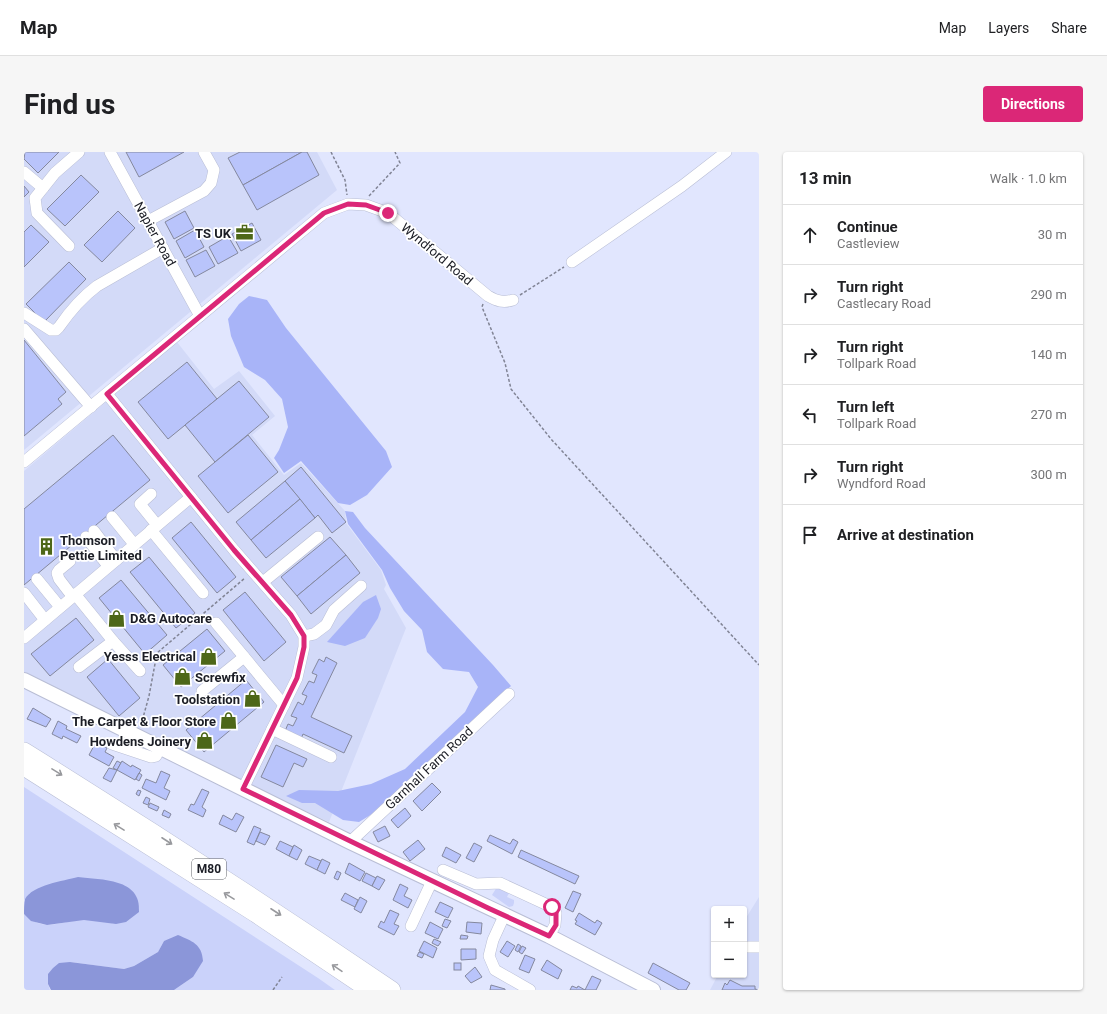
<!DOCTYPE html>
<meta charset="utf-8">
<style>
body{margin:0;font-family:Roboto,sans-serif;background:#f6f6f6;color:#202124}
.controls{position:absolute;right:12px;bottom:12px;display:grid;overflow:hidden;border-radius:4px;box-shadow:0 1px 3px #0004}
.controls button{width:36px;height:36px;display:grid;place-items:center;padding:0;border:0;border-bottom:1px solid #e0e0e0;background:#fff;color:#202124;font:20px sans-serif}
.stop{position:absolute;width:12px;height:12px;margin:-9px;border:3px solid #db2777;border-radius:50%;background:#fff}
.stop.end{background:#db2777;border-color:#fff;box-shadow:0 1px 4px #0008}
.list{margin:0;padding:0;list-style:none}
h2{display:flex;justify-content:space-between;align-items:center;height:52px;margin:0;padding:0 16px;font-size:17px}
h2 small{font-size:13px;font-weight:400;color:#757577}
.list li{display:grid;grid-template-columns:26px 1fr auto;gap:12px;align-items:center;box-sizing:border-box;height:60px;padding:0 16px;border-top:1px solid #e0e0e0}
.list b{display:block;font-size:15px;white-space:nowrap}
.list p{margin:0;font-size:13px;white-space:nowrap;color:#757577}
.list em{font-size:13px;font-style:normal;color:#757577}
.icon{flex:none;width:22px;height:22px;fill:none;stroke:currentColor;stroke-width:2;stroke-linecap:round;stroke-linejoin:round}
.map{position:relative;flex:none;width:735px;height:838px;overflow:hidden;border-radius:4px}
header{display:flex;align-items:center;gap:24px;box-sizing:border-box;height:56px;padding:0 20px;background:#fff;border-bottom:1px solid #e0e0e0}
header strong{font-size:19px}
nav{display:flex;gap:22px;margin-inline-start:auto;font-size:14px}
.intro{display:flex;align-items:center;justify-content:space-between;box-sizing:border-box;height:96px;padding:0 24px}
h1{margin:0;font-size:28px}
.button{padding:10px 18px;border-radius:4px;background:#db2777;color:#fff;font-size:14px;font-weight:700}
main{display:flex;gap:24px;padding:0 24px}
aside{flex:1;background:#fff;border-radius:4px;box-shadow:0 1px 3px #0004}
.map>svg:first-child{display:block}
.built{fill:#d3daf8}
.green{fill:#cad2fa}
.forest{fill:#a8b4f8}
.water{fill:#8b96d9}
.building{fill:#b9c4fb;stroke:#84889e}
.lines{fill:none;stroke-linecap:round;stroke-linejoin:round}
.minor-casing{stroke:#b9bed5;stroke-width:12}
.major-casing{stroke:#b9bed5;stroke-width:16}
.highway-casing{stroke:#b9bed5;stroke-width:18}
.path{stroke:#818495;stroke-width:1.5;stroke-dasharray:3 2;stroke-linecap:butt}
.minor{stroke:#fff;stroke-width:11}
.major{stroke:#fff;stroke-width:14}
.highway{stroke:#fff;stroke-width:17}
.oneway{stroke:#98999d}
.route{stroke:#db2777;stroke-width:5}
.labels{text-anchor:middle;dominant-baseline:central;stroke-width:3.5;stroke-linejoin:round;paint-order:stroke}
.shield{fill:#fff;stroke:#5f6166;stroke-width:1}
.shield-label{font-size:12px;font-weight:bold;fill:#1b1d25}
.poi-label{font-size:13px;font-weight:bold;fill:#1b1d25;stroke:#fff;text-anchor:end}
.street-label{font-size:13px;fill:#1b1d25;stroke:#fff}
</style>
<header>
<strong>Map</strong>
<nav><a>Map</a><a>Layers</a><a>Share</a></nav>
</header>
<div class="intro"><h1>Find us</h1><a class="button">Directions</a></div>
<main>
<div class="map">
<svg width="735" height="838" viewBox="0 0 735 838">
<rect width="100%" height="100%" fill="#e1e6fe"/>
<g class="built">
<polygon points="0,0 293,0 313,38 0,298"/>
<polygon points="153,190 190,237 215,219 251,264 228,283 260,323 277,311 321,359 322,371 357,418 362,433 360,437 382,476 305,670 160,603 0,521 0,319"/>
<polygon points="735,745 735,838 686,838 694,823 720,823 720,769"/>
</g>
<g class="green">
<path d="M0,635L294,826L311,838H150L169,825L140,789L134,800L110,814L100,817L46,810L24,832L26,838H0V762C21,782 36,768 60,768C71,767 82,770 92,772L6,741L0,748Z"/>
<polygon points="473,735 485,741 483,745 490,748 490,751 489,754 485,755 468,743"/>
</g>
<g class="forest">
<polygon points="225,144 243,148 262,176 362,299 368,315 343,343 326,353 314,351 277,309 260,321 250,306 255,298 264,275 258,247 241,228 220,215 207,184 204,167 215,152"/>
<polygon points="321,359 329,360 341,376 469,513 487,534 353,659 335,670 319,668 291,651 278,651 262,644 275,638 314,639 347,632 381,617 441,560 454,535 445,520 419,517 403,500 398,478 380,459 366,436 358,418 324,372"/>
<polygon points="352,443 357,457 354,466 341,486 321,494 303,490 339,450"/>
</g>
<g class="water">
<path d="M54,725C77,728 118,726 115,760L102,770L92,772L60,768L23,773L7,769L0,762C0,758 0,751 1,747C9,733 39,729 54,725Z"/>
<path d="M154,783C168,789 178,792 179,809L169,825L150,838H27L24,832V822L29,816L35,811L46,810L100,817L110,814L134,800L140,789Z"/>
</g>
<g class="building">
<polygon points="1,0 35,0 14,21 0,7"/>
<polygon points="102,0 160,0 115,25"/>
<polygon points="216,0 278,0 219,33 204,6"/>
<polygon points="278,0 283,0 295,23 233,58 219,33"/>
<polygon points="57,23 75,40 41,74 23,57"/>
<polygon points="0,34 5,40 0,45"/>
<polygon points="94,59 111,76 78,110 60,93"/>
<polygon points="161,59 170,76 150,87 141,70"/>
<polygon points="228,71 237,88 217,99 208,82"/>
<polygon points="7,73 25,90 0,115 0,80"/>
<polygon points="171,78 180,95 161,106 152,89"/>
<polygon points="204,84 214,101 194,112 185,95"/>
<polygon points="182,98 191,114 171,125 162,108"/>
<polygon points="45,110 62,127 20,170 2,152"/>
<polygon points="0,188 42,240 34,247 38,252 0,284"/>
<polygon points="163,210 193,247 144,287 114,250"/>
<polygon points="215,229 245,265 191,310 161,273"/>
<polygon points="89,283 126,328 0,433 0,357"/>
<polygon points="224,283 254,320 204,361 174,324"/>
<polygon points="277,315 322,370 308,381 294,363 291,366 261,329"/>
<polygon points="261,329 276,347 227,388 212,370"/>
<polygon points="276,347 291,366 242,406 227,388"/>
<polygon points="167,370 212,425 193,441 148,386"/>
<polygon points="306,385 322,403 273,444 257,425"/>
<polygon points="322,403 336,421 287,462 273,444"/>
<polygon points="125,405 171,461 152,476 106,420"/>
<polygon points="97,428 143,483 121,502 75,446"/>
<polygon points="221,440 262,490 240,509 199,458"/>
<polygon points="52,466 70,488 26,524 7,502"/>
<polygon points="183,477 201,499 157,535 139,513"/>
<polygon points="302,505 313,511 287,565 328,584 320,601 279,582 277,587 261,579 264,572 269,574 273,566 267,564 274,550 279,553 283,544 278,542 285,529 290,531 293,523 288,521 295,507 300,510"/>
<polygon points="84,507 116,546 95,564 63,525"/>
<polygon points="222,528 240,550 180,600 162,578"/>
<polygon points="9,556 27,567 22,575 3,567"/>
<polygon points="34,569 43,574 42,577 57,584 53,591 39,584 38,587 28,582"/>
<polygon points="72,590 83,596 81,600 90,605 85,614 65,603"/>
<polygon points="252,593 283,607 279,615 270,611 259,635 237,625"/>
<polygon points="93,609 97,611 93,618 89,616"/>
<polygon points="98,609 107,615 108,613 117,618 111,628 93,618"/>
<polygon points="85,616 93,618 87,630 79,626"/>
<polygon points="137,619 146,623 140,636 146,639 142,648 118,636 122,627 132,631"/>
<polygon points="115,621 118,623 115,629 112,627"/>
<polygon points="408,631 417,640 398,659 389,649"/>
<polygon points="178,637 185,640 178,655 182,658 179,665 164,658 167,652 170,653"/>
<polygon points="114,638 117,639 115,644 112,642"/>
<polygon points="122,645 126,647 124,653 119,651"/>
<polygon points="126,651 135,655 133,659 124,655"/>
<polygon points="381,656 387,664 374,676 367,668"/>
<polygon points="140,658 147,662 145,666 138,663"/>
<polygon points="212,661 220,665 212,680 195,672 199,663 208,668"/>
<polygon points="230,674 237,677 230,693 223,690"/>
<polygon points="361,674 366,684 354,690 349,680"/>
<polygon points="236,680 246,684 241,693 232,689"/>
<polygon points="466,683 486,692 489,687 494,690 488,702 463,689"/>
<polygon points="394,688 401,697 386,709 379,700"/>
<polygon points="256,689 269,695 265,704 252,697"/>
<polygon points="450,691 458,695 450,710 442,706"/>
<polygon points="270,693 278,698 273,708 265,704"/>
<polygon points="422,695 437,703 432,711 418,704"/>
<polygon points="497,698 555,724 551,732 494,705"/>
<polygon points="285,704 297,709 293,718 281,712"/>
<polygon points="298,707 306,711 301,722 293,718"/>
<polygon points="325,711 341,720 336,729 321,721"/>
<polygon points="313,719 317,721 314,728 310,726"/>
<polygon points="342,721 352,726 348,734 338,729"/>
<polygon points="353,724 361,728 355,738 348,734"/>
<polygon points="376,732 384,736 380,744 388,748 384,756 369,748"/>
<polygon points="549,739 557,742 549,760 541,756"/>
<polygon points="321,741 334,748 331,755 317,748"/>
<polygon points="336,745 343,749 337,761 330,757"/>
<polygon points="416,750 429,756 424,766 411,760"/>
<polygon points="366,758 375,762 370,772 375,774 370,783 354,775 357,769 360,771"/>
<polygon points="555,761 571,771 573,768 578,771 571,783 551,772 553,769 551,768"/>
<polygon points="421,767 427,769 423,776 418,774"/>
<polygon points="406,770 419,777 414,787 401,781"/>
<polygon points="443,770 458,771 457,782 442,780"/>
<polygon points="437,783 444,784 443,787 436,787"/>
<polygon points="410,787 417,790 414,794 408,791"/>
<polygon points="400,789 413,796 409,806 395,799"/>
<polygon points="483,789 491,794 484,805 476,800"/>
<polygon points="494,792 497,794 494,800 491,798"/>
<polygon points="498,794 502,796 498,802 495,800"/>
<polygon points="437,797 452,797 452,807 437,808"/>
<polygon points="395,800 400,802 398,806 393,804"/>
<polygon points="501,803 511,807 505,821 495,817"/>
<polygon points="523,808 538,818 534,827 517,818"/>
<rect x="430" y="811" width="7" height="7"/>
<polygon points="629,811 666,831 662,838 655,838 624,821"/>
<polygon points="451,815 458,825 447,831 441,824"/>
<polygon points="568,824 577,828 572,838 546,838 548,834 553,836 554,834 561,838"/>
<polygon points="706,828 718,834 731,834 731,837 735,838 698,838 701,831 703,833"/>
<polygon points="467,833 481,837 481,838 466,838"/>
</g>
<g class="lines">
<defs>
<g id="minor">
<polyline points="86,0 176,164"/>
<polyline points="0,20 19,36"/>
<polyline points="124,69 180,39 187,31 190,18 180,0"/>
<polyline points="45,94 13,61 11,46 31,21 55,0"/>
<polyline points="548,110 658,34 702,0"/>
<path d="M0,161L27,178H32L35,175C46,159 57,146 73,134L139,96"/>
<polyline points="0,177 67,255"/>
<polyline points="83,242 210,398 267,463 280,484 280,495 273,526 219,637"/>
<path d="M0,310L300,61L324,52L342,53L364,61L464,144C473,149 479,151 489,148"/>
<polyline points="127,342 116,352 133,373"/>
<polyline points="88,365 110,392"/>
<polyline points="127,378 179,441"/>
<polyline points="70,379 92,408"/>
<polyline points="62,385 84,414"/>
<polyline points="46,409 35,418 33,421 35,427 48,444"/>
<polyline points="13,427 36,455"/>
<polyline points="239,430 294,385"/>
<polyline points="0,441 21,468"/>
<polyline points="51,442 89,489 55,515"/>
<polyline points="192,471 260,553"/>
<polyline points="280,484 290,482 302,473 310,458 337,434"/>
<polyline points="0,486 167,345"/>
<polyline points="89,489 116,519"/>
<polyline points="178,539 220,505"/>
<polyline points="248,577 307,605"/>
<polyline points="88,592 127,605 132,604 136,596"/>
<polyline points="326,690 485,542"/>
<polyline points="419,718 452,732 476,731 528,755 532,761 531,773 525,784"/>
<polyline points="480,764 469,788 465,804 471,818 506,838"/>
<polyline points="387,774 408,729"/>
<polyline points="724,795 735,795"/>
</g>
<polyline id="major" points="0,528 326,690 525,784 629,838"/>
<g id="highway">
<path d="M0,599C124,676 247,756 368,838"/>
<polyline points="0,615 232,762 345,838"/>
</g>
</defs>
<use href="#minor" class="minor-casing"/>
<use href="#major" class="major-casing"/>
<use href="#highway" class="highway-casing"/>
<g class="path">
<polyline points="307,0 321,28 323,43"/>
<polyline points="345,44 376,11 371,0"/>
<polyline points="496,143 540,115"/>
<polyline points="459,152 458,155 481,211 487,237 527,287 735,513"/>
<polyline points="117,573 125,544 133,501 221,426"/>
<polyline points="249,838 258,825"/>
</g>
<use href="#minor" class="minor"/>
<use href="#major" class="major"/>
<use href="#highway" class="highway"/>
</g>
<defs><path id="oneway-shaft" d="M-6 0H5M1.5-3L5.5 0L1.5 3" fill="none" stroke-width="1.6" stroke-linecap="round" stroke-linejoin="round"/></defs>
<g class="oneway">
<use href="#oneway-shaft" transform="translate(33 620) rotate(32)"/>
<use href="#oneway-shaft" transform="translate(95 675) rotate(-148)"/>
<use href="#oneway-shaft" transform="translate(143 689) rotate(33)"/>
<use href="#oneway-shaft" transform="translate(205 744) rotate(-148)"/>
<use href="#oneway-shaft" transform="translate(252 760) rotate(33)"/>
<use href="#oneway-shaft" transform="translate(313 816) rotate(-146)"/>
</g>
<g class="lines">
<polyline class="route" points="364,61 342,53 324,52 300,61 83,242 210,398 267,463 280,484 280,495 273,526 219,637 464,756 525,784 532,773 532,761 528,755"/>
</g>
<defs>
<symbol id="office-bare" viewBox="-9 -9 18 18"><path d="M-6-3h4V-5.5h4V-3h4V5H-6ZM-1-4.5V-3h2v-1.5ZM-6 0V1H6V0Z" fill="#4d6718" stroke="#fff" stroke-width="2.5" paint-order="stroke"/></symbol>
<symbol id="building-bare" viewBox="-9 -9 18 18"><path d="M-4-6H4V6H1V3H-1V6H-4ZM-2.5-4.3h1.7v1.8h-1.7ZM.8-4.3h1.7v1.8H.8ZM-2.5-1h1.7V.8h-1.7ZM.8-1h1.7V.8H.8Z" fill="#4d6718" stroke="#fff" stroke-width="2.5" paint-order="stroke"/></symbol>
<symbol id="shop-bare" viewBox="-9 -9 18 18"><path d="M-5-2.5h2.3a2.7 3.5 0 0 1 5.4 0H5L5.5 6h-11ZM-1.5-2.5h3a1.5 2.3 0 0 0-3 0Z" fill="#4d6718" stroke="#fff" stroke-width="2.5" paint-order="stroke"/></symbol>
</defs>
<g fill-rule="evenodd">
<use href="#office-bare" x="208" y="68" width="25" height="25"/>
<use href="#building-bare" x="10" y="382" width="25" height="25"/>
<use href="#shop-bare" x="80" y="454" width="25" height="25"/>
<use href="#shop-bare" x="172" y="492" width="25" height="25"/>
<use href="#shop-bare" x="146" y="512" width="25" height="25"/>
<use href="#shop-bare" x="216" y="534" width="25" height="25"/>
<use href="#shop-bare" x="192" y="556" width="25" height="25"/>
<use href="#shop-bare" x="168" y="576" width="25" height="25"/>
</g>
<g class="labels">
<rect class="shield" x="168" y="707" width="34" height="20" rx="3"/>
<g class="shield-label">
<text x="185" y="717">M80</text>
</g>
<g class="poi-label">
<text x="207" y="81">TS UK</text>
<text x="36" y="388" text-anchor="start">Thomson<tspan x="36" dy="15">Pettie Limited</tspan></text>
<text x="106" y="466" text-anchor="start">D&amp;G Autocare</text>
<text x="172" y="504">Yesss Electrical</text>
<text x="171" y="525" text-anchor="start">Screwfix</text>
<text x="216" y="547">Toolstation</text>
<text x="192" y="569">The Carpet &amp; Floor Store</text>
<text x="167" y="589">Howdens Joinery</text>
</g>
<g class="street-label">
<text transform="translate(131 82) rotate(61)">Napier Road</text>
<text transform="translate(413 102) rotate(40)">Wyndford Road</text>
<text transform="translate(405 616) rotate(-43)">Garnhall Farm Road</text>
</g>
</g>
</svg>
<div class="controls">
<button>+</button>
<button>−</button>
</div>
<div class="stop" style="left:528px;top:755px"></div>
<div class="stop end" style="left:364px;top:61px"></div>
</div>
<aside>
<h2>13 min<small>Walk · 1.0 km</small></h2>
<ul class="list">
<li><svg class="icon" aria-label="ahead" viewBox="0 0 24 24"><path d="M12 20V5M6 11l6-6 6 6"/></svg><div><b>Continue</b><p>Castleview</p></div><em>30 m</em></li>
<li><svg class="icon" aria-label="right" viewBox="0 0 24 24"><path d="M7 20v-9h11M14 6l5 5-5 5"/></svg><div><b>Turn right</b><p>Castlecary Road</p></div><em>290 m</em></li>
<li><svg class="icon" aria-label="right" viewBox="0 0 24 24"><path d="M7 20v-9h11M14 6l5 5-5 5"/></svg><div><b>Turn right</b><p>Tollpark Road</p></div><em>140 m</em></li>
<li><svg class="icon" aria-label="left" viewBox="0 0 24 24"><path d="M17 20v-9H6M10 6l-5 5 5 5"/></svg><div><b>Turn left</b><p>Tollpark Road</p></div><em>270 m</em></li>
<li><svg class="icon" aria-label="right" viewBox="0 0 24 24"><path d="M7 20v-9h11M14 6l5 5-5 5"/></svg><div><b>Turn right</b><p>Wyndford Road</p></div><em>300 m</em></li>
<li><svg class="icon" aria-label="arrive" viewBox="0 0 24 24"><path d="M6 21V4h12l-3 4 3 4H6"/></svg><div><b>Arrive at destination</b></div></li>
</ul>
</aside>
</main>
